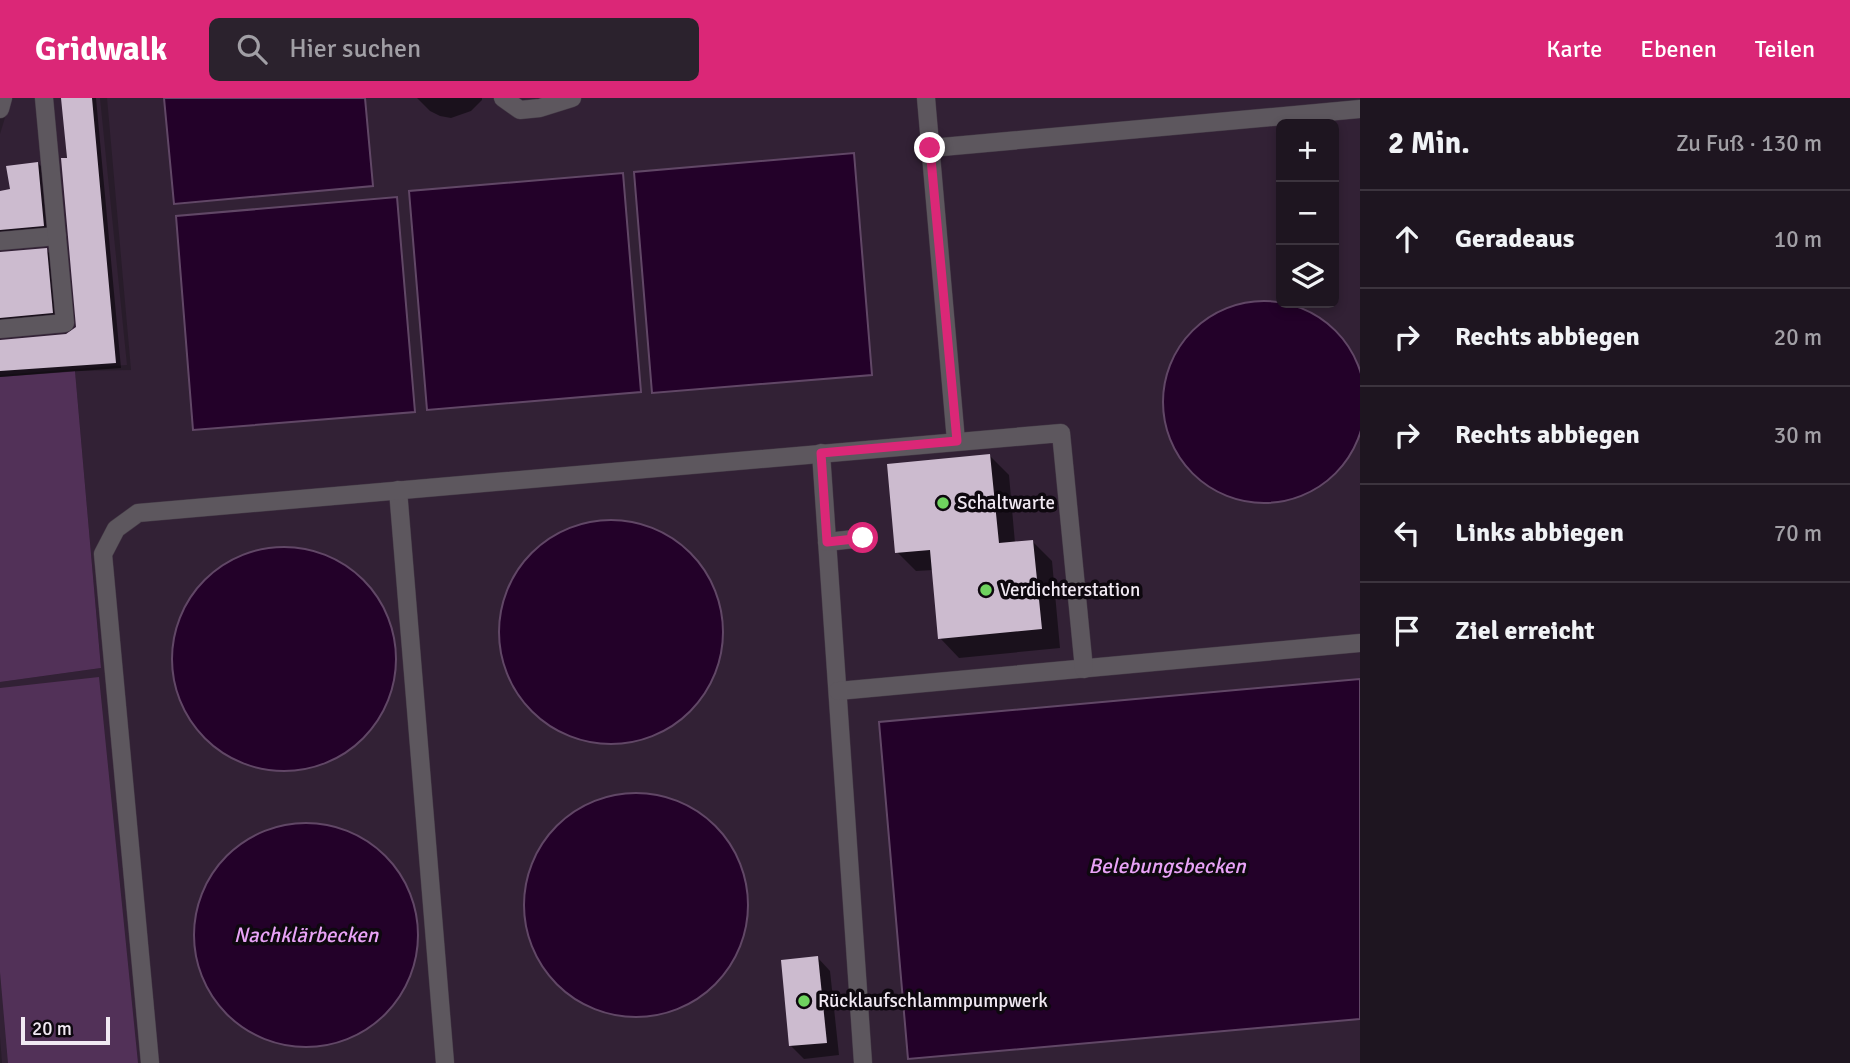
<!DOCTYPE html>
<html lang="de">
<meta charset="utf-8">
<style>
body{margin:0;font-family:Signika,sans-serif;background:#2b222d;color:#f1f3f6}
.controls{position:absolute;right:21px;top:21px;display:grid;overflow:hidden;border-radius:10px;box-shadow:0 4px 10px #0003}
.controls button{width:63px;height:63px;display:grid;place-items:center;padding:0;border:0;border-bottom:2px solid #3c343e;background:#1e1520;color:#f1f3f6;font:35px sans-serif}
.scale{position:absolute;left:21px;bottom:18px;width:89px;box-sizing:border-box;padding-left:7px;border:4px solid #f1e9f3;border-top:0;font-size:19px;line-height:24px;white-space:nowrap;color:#f1e9f3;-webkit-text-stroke:5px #0e080f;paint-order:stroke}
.stop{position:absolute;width:21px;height:21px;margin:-16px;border:5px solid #db2777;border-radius:50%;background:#fff}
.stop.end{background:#db2777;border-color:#fff;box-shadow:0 2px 7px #0008}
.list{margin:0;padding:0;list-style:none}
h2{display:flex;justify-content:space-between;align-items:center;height:91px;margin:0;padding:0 28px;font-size:30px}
h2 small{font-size:23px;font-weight:400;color:#a19fa5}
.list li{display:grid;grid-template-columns:46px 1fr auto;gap:21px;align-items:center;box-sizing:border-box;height:98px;padding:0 28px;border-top:2px solid #3c343e}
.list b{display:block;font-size:26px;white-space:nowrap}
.list em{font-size:23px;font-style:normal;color:#a19fa5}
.icon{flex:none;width:38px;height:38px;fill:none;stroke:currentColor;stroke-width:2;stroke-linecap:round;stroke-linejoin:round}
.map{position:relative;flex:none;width:1360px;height:965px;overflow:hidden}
header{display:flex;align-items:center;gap:42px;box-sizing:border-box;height:98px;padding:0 35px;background:#db2777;color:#fff}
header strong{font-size:33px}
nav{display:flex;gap:38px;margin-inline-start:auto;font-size:24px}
.search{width:490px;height:63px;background:#2b222d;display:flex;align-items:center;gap:18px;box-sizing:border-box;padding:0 24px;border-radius:10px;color:#a19fa5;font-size:26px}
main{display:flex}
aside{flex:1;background:#1e1520}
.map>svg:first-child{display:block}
.built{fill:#322135;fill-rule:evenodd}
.green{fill:#523158}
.water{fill:#230129;stroke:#614766;stroke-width:2}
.shadow{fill:#0007}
.building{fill:#ccbbcf}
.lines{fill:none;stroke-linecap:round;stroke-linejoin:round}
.lane-casing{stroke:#443946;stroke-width:19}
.lane{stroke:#5d575e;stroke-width:18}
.route{stroke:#db2777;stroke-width:9}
.poi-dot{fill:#6fd35f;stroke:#0e080f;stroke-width:2.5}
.labels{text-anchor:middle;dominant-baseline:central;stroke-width:7;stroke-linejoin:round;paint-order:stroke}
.poi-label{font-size:19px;fill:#f1e9f3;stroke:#0e080f;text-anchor:start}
.water-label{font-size:21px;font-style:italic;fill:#e9a3f7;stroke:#0e080f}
</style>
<header>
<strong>Gridwalk</strong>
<div class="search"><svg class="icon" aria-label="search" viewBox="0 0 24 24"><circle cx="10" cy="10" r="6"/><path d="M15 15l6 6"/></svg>Hier suchen</div>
<nav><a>Karte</a><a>Ebenen</a><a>Teilen</a></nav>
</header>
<main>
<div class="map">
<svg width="1360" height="965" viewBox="0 0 1360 965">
<rect width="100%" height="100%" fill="#281c2a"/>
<g class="built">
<polygon points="11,0 100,0 127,267 0,277 0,36"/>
<path d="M107,0H1360V965H2L0,939V584L101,570L75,273L131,272ZM1281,26H1334V205H1281Z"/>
</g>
<g class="green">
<polygon points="75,273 101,570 0,584 0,279"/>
<polygon points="99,579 138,965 8,965 0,874 0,590"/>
</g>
<g class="water">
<polygon points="164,0 365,0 373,88 174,106"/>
<polygon points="854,55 872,277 652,295 634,74"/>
<polygon points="623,75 641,294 427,312 409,93"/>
<polygon points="397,99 415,314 193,332 176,118"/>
<circle cx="1264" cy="304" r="101"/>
<circle cx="611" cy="534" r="112"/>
<circle cx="284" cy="561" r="112"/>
<polygon points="1360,581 1360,921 908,961 879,624"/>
<circle cx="636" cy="807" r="112"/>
<circle cx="306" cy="837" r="112"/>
</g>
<g class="shadow">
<polygon points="63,0 96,0 121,270 0,279 0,244 67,238 77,230"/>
<polygon points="417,0 482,0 482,2 471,13 451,20 440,18 430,13"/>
<polygon points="38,65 44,71 50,133 0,140 0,94 12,93"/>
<polygon points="46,152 52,158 58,220 0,229 0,156"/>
<polygon points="990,358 1009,377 1015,445 1033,444 1052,463 1060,550 959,560 940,540 934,472 916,473 897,454"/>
<polygon points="818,860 830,873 839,957 804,961 791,948"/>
</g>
<g class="building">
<polygon points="61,0 92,0 116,265 0,273 0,242 66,236 76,229 61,60 67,60"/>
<polygon points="38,64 44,128 0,132 0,93 10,91 6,68"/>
<polygon points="47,150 53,215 0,220 0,154"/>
<polygon points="990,356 999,445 1033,442 1042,531 938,541 930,452 895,455 887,366"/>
<polygon points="818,858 827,945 789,948 781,862"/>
</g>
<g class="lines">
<defs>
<g id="lane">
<polyline points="503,0 520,12 540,10 572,0"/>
<polyline points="926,0 956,343"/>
<polyline points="0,11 3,0"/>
<polyline points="931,50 1360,11"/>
<polyline points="0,143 57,138"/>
<polyline points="0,231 65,225 44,0"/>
<polyline points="821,355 863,965"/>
<polyline points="398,392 445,965"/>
<polyline points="827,444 863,440"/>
<polyline points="838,593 1360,545"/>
<polyline points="150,965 103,456 116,431 138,415 1061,335 1084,571"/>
</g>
</defs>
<use href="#lane" class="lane-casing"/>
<use href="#lane" class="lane"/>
</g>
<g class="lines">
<polyline class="route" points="863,440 827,444 821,355 957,343 930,50"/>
</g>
<g class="poi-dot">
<circle cx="943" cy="405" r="7"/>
<circle cx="986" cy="492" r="7"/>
<circle cx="804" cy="903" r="7"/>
</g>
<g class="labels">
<g class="poi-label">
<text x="957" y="405">Schaltwarte</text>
<text x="1000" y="492">Verdichterstation</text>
<text x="818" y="903">Rücklaufschlammpumpwerk</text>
</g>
<g class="water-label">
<text x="1167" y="768">Belebungsbecken</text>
<text x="306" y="837">Nachklärbecken</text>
</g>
</g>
</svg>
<div class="controls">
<button>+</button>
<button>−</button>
<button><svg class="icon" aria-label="layers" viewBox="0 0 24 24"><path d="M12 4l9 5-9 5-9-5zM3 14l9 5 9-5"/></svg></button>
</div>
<div class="scale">20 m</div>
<div class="stop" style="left:863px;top:440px"></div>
<div class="stop end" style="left:930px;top:50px"></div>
</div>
<aside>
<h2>2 Min.<small>Zu Fuß · 130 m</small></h2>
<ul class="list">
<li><svg class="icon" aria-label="ahead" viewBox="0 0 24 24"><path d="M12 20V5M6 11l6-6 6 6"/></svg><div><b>Geradeaus</b></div><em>10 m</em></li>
<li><svg class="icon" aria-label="right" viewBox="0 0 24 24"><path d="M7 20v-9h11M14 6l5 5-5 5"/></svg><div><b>Rechts abbiegen</b></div><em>20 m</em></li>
<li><svg class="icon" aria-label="right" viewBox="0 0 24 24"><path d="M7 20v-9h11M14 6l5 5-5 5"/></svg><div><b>Rechts abbiegen</b></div><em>30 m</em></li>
<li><svg class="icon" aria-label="left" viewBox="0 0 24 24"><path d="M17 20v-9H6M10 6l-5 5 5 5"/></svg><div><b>Links abbiegen</b></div><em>70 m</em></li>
<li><svg class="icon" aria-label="arrive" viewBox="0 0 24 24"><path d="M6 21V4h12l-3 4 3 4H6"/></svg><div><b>Ziel erreicht</b></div></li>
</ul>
</aside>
</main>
